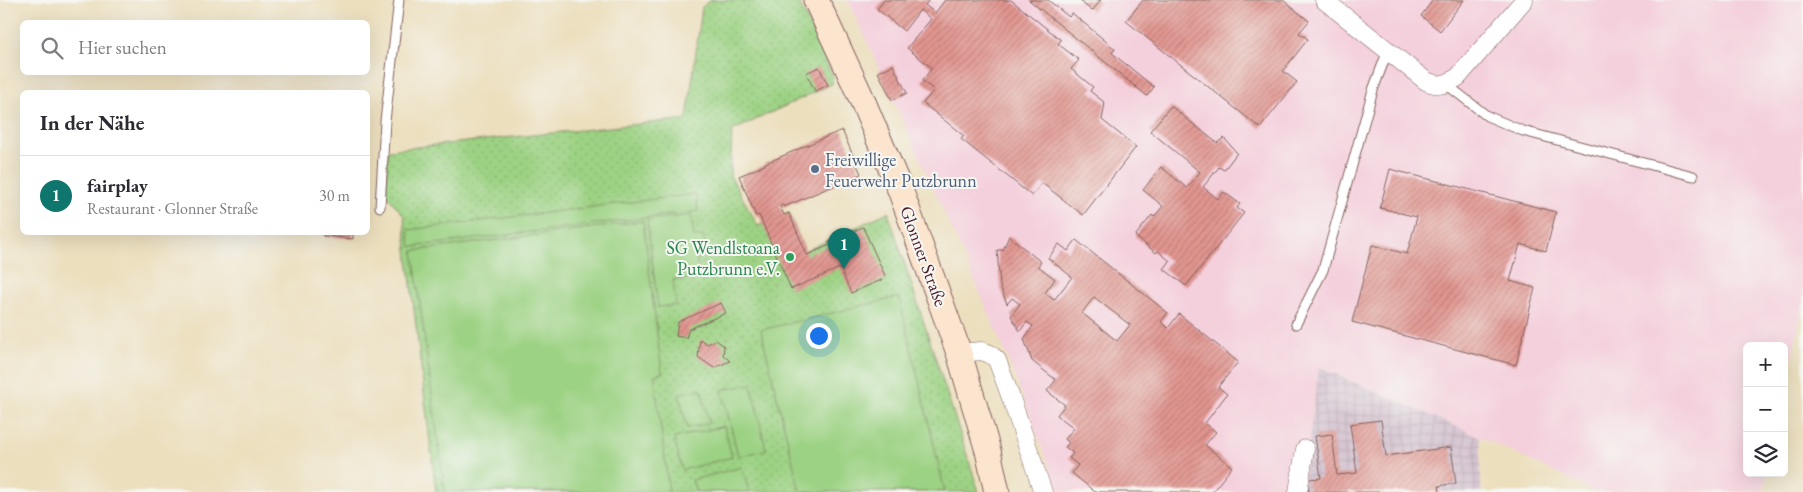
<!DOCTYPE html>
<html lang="de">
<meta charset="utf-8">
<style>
body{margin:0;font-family:"EB Garamond",serif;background:#f7f7f7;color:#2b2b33}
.controls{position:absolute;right:15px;bottom:15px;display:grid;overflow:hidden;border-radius:8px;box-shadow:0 5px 20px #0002}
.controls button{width:45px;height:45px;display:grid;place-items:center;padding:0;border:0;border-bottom:1px solid #e1e1e2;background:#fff;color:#2b2b33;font:25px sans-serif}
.you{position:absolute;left:818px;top:335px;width:18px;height:18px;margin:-12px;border:4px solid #fff;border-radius:50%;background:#1a73e8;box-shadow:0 0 0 8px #1a73e833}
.badge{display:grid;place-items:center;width:32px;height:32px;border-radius:50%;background:#0f766e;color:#fff;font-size:16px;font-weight:700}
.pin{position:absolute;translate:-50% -41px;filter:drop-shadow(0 1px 2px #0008)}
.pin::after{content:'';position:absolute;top:26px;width:18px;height:15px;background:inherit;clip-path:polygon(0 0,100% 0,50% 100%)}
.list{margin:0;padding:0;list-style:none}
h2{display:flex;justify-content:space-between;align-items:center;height:65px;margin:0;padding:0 20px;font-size:21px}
h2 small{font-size:16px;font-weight:400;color:#7c7c81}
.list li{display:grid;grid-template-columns:32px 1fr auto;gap:15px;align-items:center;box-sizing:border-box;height:80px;padding:0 20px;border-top:1px solid #e1e1e2}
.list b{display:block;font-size:19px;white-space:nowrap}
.list p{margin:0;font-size:16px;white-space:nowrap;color:#7c7c81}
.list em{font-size:16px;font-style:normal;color:#7c7c81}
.icon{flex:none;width:28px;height:28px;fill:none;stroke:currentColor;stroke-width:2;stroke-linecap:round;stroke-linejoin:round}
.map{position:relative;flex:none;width:1803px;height:492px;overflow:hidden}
.search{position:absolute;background:#fff;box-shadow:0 5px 20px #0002;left:20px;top:20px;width:350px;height:55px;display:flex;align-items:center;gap:12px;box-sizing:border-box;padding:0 18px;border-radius:8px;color:#7c7c81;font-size:19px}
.panel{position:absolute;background:#fff;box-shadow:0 5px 20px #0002;left:20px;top:90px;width:350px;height:145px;border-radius:8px}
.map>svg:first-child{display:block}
.built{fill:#f4cfdc}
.industrial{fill:url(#industrial-grid)}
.park{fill:url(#park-dots);stroke:#737857}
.pitch{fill:#9cd283;stroke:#737857}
.building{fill:url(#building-hatch);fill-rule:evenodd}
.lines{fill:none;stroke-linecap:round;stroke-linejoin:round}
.lane-casing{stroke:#83625e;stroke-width:11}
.street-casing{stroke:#83625e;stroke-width:19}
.secondary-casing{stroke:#83625e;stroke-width:27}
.lane{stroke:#fff;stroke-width:9}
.street{stroke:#fff;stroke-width:18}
.secondary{stroke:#fbe5cf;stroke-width:25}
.service-dot{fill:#5c6f8a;stroke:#f6f6f2;stroke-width:2}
.leisure-dot{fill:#2e9e5b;stroke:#f6f6f2;stroke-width:2}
.labels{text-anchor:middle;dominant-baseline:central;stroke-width:4;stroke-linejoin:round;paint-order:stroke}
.service-label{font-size:18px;fill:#4e5e75;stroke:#f6f6f2;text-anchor:start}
.leisure-label{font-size:18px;fill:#27864d;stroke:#f6f6f2;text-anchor:end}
.street-label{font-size:18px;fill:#4a1f2b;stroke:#f6f6f2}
</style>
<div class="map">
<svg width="1803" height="492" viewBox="0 0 1803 492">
<defs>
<pattern id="industrial-grid" width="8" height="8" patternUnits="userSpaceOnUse" patternTransform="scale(1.25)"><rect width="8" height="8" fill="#d0bdcc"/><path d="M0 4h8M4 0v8" fill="none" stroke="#b4a2af"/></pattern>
<pattern id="park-dots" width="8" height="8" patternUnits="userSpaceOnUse" patternTransform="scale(1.25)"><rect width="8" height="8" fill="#9cd283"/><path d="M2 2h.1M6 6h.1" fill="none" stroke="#88b471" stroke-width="1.8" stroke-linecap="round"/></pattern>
<pattern id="building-hatch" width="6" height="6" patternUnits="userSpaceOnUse" patternTransform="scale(1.25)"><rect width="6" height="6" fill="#e29690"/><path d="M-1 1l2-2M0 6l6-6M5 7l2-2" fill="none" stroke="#b97a76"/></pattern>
</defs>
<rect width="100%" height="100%" fill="#f6f6f2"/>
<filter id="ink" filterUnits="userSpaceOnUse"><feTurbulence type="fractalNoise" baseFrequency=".02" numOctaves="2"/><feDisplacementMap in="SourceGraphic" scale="10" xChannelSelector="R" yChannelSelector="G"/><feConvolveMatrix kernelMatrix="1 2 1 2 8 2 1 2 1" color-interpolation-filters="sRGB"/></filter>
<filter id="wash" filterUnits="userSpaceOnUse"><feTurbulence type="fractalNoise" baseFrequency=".0096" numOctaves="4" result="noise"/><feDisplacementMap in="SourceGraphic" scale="20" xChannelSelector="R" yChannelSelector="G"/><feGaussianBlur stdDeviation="1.12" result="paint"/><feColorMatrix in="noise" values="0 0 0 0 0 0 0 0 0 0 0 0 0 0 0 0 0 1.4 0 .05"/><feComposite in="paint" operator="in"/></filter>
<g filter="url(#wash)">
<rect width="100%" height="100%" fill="#ecdfbe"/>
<polygon class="built" points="848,0 1803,0 1803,305 1784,393 1784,346 1747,346 1747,473 1767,473 1763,492 1596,492 1480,437 1320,367 1302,492 1059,492 1009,361 966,260"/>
<polygon class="industrial" points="1319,367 1480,437 1481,492 1302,492"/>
<polygon class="park" points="710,0 798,0 833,77 832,84 732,131 730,175 758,226 789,213 805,251 888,212 979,492 436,492 408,260 404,216 386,194 388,150 687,119 702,7"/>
<g class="pitch">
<polygon points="696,194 698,211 411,247 408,230"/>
<polygon points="691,215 694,237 704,236 705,251 696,252 699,277 673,280 676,305 658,307 647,220"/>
<polygon points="643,221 662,373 654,375 669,492 445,492 413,251"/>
<polygon points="899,297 945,492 800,492 761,330"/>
<polygon points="751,384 766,450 738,456 722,390"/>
<polygon points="701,389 709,423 687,428 679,394"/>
<polygon points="724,426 732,457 682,470 674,438"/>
<polygon points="742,467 749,492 696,492 692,480"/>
</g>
<g id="blocks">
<g class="building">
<polygon points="884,0 929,0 925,5 935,13 945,0 1011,0 1061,40 1058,44 1079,60 1071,69 1093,87 1090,91 1105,103 1102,120 1136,147 1083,215 1042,183 1032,196 961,139 964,136 923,103 934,90 922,81 932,68 907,48 931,19 920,10 904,31 877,9"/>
<polygon points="1029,0 1048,0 1069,17 1072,13 1115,49 1112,53 1154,87 1147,96"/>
<polygon points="1079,0 1101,0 1092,11"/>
<polygon points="1143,0 1283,0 1309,21 1299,33 1308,39 1283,71 1297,82 1260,128 1126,21"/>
<polygon points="1433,0 1464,0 1440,31 1421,16"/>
<polygon points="893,65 907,93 892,100 878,72"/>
<polygon points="819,67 828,85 815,91 806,73"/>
<polygon points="1171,106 1217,143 1224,138 1237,153 1224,170 1219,167 1203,187 1218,199 1224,192 1240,204 1237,208 1244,213 1186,286 1164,269 1170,261 1158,251 1156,253 1135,236 1152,215 1154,217 1163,206 1143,190 1161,167 1187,188 1200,172 1150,131"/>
<polygon points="842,130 861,174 786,206 784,207 783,205 780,206 784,215 789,213 807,255 830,245 829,242 863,227 886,278 851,293 840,268 791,289 759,215 756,216 739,176 765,165 764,164"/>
<polygon points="1390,169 1556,212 1546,251 1520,244 1510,281 1535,288 1516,365 1352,322 1372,245 1407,254 1417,217 1380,208"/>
<polygon points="324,232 353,232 353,239 323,236"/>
<path d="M1009,236L1041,262L1038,266L1055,279L1045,293L1054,300L1072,277L1048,258L1059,244L1068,251L1076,240L1168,313L1161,322L1168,328L1179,314L1238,362L1218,387L1227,394L1205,423L1216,432L1205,445L1232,467L1212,492H1095L1072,473L1078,465L1069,458L1073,453L1065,447L1069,443L1065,439L1074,428L1057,415L1065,405L1047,391L1056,380L1032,361L1024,339L1033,326L1027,322L1020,331L1011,316L1020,304L1012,298L1007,304L1000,286L997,250H1003ZM1094,297L1130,325L1117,341L1082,313Z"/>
<polygon points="721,303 726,313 689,329 686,338 676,336 678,322"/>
<polygon points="700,339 707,344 716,340 724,346 723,355 730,361 714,368 698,357"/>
<polygon points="1381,420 1386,456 1451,447 1456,483 1439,486 1440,492 1309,492 1307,479 1321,478 1315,436 1332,434 1337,475 1357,473 1350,424"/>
</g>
</g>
</g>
<g filter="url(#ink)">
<use href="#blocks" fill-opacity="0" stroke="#83625e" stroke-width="1"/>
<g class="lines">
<defs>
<g id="lane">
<polyline points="1446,84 1487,116 1523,131 1693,176"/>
<polyline points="380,207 385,121 399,0"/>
<polyline points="1296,324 1323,270 1373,90 1388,50"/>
</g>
<g id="street">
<path d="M1324,0L1426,81C1439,87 1446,85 1458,77L1524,0"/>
<polyline points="959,353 982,351 990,354 997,360 1011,398 1043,492"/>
<polyline points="1298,492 1305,449"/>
</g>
<polyline id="secondary" points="816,0 861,97 901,192 959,353 988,451 997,492"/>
</defs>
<use href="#lane" class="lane-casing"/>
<use href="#street" class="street-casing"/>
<use href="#secondary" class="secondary-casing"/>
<use href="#lane" class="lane"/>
<use href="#street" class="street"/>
<use href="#secondary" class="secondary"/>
</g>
</g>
<circle class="service-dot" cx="815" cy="169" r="5"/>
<circle class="leisure-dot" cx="790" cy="257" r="5"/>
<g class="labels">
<g class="service-label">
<text x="825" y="159">Freiwillige<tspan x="825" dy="21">Feuerwehr Putzbrunn</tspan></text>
</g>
<g class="leisure-label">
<text x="780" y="247">SG Wendlstoana<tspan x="780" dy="21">Putzbrunn e.V.</tspan></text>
</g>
<g class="street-label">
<text transform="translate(924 256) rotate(70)">Glonner Straße</text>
</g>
</g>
</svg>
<div class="controls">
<button>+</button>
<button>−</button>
<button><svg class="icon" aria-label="layers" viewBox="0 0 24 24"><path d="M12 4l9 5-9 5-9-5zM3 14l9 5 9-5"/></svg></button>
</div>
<div class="you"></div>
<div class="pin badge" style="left:844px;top:269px">1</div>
<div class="search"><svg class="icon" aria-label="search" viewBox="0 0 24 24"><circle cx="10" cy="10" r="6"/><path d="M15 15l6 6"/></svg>Hier suchen</div>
<section class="panel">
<h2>In der Nähe<small></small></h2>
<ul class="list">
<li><span class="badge">1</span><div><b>fairplay</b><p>Restaurant · Glonner Straße</p></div><em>30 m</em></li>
</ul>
</section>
</div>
